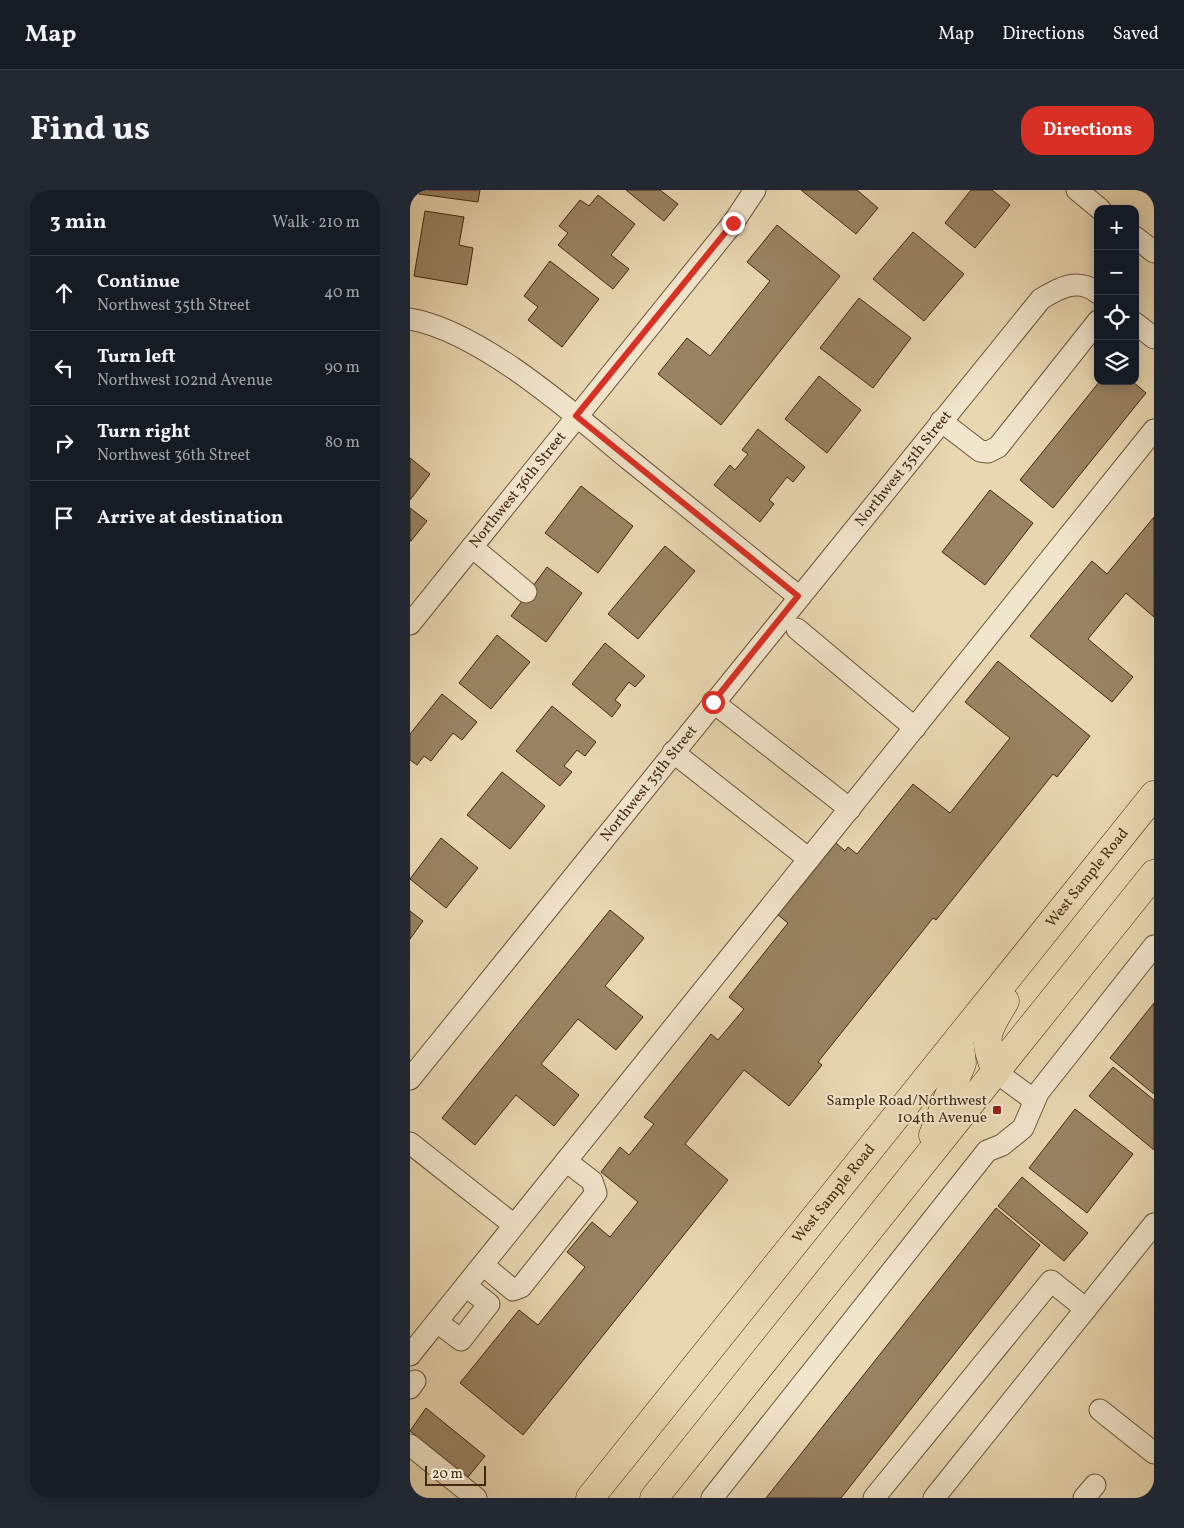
<!DOCTYPE html>
<meta charset="utf-8">
<style>
body{margin:0;font-family:Vollkorn,serif;background:#242831;color:#f1f3f6}
.controls{position:absolute;right:15px;top:15px;display:grid;overflow:hidden;border-radius:10px;box-shadow:0 2px 12px #0003}
.controls button{width:45px;height:45px;display:grid;place-items:center;padding:0;border:0;border-bottom:1px solid #363941;background:#171b24;color:#f1f3f6;font:25px sans-serif}
.scale{position:absolute;left:15px;bottom:12px;width:61px;box-sizing:border-box;padding-left:5px;border:2px solid #432810;border-top:0;font-size:14px;line-height:18px;white-space:nowrap;color:#432810;-webkit-text-stroke:4px #f1e5cc;paint-order:stroke}
.stop{position:absolute;width:15px;height:15px;margin:-11px;border:4px solid #d93025;border-radius:50%;background:#fff}
.stop.end{background:#d93025;border-color:#fff;box-shadow:0 1px 5px #0008}
.list{margin:0;padding:0;list-style:none}
h2{display:flex;justify-content:space-between;align-items:center;height:65px;margin:0;padding:0 20px;font-size:21px}
h2 small{font-size:16px;font-weight:400;color:#9ea1a6}
.list li{display:grid;grid-template-columns:32px 1fr auto;gap:15px;align-items:center;box-sizing:border-box;height:75px;padding:0 20px;border-top:1px solid #363941}
.list b{display:block;font-size:19px;white-space:nowrap}
.list p{margin:0;font-size:16px;white-space:nowrap;color:#9ea1a6}
.list em{font-size:16px;font-style:normal;color:#9ea1a6}
.icon{flex:none;width:28px;height:28px;fill:none;stroke:currentColor;stroke-width:2;stroke-linecap:round;stroke-linejoin:round}
.map{position:relative;flex:none;width:744px;height:1308px;overflow:hidden;border-radius:20px}
header{display:flex;align-items:center;gap:30px;box-sizing:border-box;height:70px;padding:0 25px;background:#171b24;border-bottom:1px solid #363941}
header strong{font-size:24px}
nav{display:flex;gap:28px;margin-inline-start:auto;font-size:18px}
.intro{display:flex;align-items:center;justify-content:space-between;box-sizing:border-box;height:120px;padding:0 30px}
h1{margin:0;font-size:35px}
.button{padding:12px 22px;border-radius:20px;background:#d93025;color:#fff;font-size:18px;font-weight:700}
main{display:flex;gap:30px;padding:0 30px}
aside{flex:1;background:#171b24;border-radius:20px;box-shadow:0 2px 12px #0003}
.map>svg:first-child{display:block}
.building{fill:#998364;stroke:#432810}
.lines{fill:none;stroke-linecap:round;stroke-linejoin:round}
.minor-casing{stroke:#6c5438;stroke-width:23}
.major-casing{stroke:#432810;stroke-width:29}
.minor{stroke:#f1e5cc;stroke-width:21}
.major{stroke:#e9d7b1;stroke-width:28}
.route{stroke:#d93025;stroke-width:6}
.poi-dot{fill:#8f2418;stroke:#f1e5cc;stroke-width:2}
.labels{text-anchor:middle;dominant-baseline:central;stroke-width:4;stroke-linejoin:round;paint-order:stroke}
.street-label{font-size:15px;fill:#432810;stroke:#f1e5cc}
.poi-label{font-size:15px;fill:#432810;stroke:#f1e5cc;text-anchor:end}
</style>
<header>
<strong>Map</strong>
<nav><a>Map</a><a>Directions</a><a>Saved</a></nav>
</header>
<div class="intro"><h1>Find us</h1><a class="button">Directions</a></div>
<main>
<aside>
<h2>3 min<small>Walk · 210 m</small></h2>
<ul class="list">
<li><svg class="icon" aria-label="ahead" viewBox="0 0 24 24"><path d="M12 20V5M6 11l6-6 6 6"/></svg><div><b>Continue</b><p>Northwest 35th Street</p></div><em>40 m</em></li>
<li><svg class="icon" aria-label="left" viewBox="0 0 24 24"><path d="M17 20v-9H6M10 6l-5 5 5 5"/></svg><div><b>Turn left</b><p>Northwest 102nd Avenue</p></div><em>90 m</em></li>
<li><svg class="icon" aria-label="right" viewBox="0 0 24 24"><path d="M7 20v-9h11M14 6l5 5-5 5"/></svg><div><b>Turn right</b><p>Northwest 36th Street</p></div><em>80 m</em></li>
<li><svg class="icon" aria-label="arrive" viewBox="0 0 24 24"><path d="M6 21V4h12l-3 4 3 4H6"/></svg><div><b>Arrive at destination</b></div></li>
</ul>
</aside>
<div class="map">
<svg width="744" height="1308" viewBox="0 0 744 1308">
<rect width="100%" height="100%" fill="#e9d7b1"/>
<filter id="stains"><feTurbulence type="fractalNoise" baseFrequency=".004" numOctaves="4"/><feColorMatrix values="0 0 0 0 .2 0 0 0 0 .09 0 0 0 0 .02 0 0 0 .5 -.17"/></filter>
<radialGradient id="worn" r=".72"><stop offset=".6" stop-color="#630" stop-opacity="0"/><stop offset="1" stop-color="#630" stop-opacity=".3"/></radialGradient>
<g class="building">
<polygon points="9,0 70,0 68,12 9,4"/>
<polygon points="216,0 250,0 268,14 254,31"/>
<polygon points="391,0 447,0 468,18 446,44"/>
<polygon points="561,0 582,0 600,15 565,58 535,33"/>
<polygon points="188,5 225,34 201,65 219,79 203,99 148,55 158,43 149,36 170,10 179,16"/>
<polygon points="15,21 54,27 49,55 63,58 57,95 4,86"/>
<polygon points="367,35 430,86 311,235 248,184 277,148 300,166 360,91 337,72"/>
<polygon points="503,42 554,84 514,131 463,89"/>
<polygon points="140,71 189,109 152,157 118,130 128,117 114,106"/>
<polygon points="449,108 501,148 463,198 410,158"/>
<polygon points="409,186 451,220 417,263 375,229"/>
<polygon points="690,191 722,191 736,203 643,318 610,290"/>
<polygon points="348,239 395,277 383,292 377,287 359,310 364,314 350,332 304,295 320,275 325,280 338,264 332,260"/>
<polygon points="0,268 20,284 0,310"/>
<polygon points="171,296 223,336 188,383 135,343"/>
<polygon points="580,300 623,333 575,395 532,362"/>
<polygon points="0,318 17,331 1,351 0,351"/>
<polygon points="744,327 744,427 716,403 678,449 723,487 702,512 620,446 682,371 697,384"/>
<polygon points="255,356 285,381 228,449 198,424"/>
<polygon points="137,377 172,403 136,452 101,426"/>
<polygon points="87,445 120,472 81,519 49,493"/>
<polygon points="195,453 235,486 225,497 219,492 205,510 211,515 202,527 162,494"/>
<polygon points="588,471 680,546 647,587 643,584 526,730 523,728 408,872 412,875 379,916 334,880 275,954 318,990 113,1245 50,1193 109,1120 128,1135 175,1077 157,1062 182,1032 200,1047 228,1012 191,982 210,957 219,965 244,934 234,927 301,844 308,850 334,819 319,807 378,733 368,725 426,653 435,661 438,657 447,664 503,594 540,623 600,548 555,512"/>
<polygon points="32,504 67,532 52,550 43,543 21,571 14,566 7,575 0,570 0,544"/>
<polygon points="142,516 186,552 175,566 167,560 154,576 162,582 150,596 106,561"/>
<polygon points="92,582 135,616 100,659 57,625"/>
<polygon points="31,648 68,678 36,718 0,689"/>
<polygon points="200,720 234,748 195,796 233,827 206,860 168,829 131,874 169,905 144,936 106,905 65,955 32,928"/>
<polygon points="0,721 13,731 0,749"/>
<polygon points="744,813 744,904 700,868"/>
<polygon points="703,877 744,910 744,960 679,906"/>
<polygon points="665,919 723,964 677,1023 619,978"/>
<polygon points="612,987 678,1043 654,1071 588,1016"/>
<polygon points="586,1018 630,1055 431,1308 356,1308"/>
<polygon points="16,1218 75,1266 58,1287 0,1241"/>
</g>
<g class="lines">
<defs>
<g id="minor">
<polyline points="667,0 690,19"/>
<polyline points="725,47 744,62"/>
<path d="M0,129C71,141 165,225 221,271C277,316 332,361 388,406"/>
<polyline points="725,133 744,148"/>
<polyline points="531,231 570,261 578,262 588,257 688,131"/>
<polyline points="62,357 116,402"/>
<path id="s1" d="M0,434L323,33L345,0"/>
<polyline points="387,439 505,538"/>
<polyline points="303,512 440,619"/>
<polyline points="263,562 399,669"/>
<polyline points="586,882 624,910"/>
<path id="s2" d="M0,889L631,109C649,98 668,87 688,103"/>
<polyline points="0,953 104,1035"/>
<polyline points="73,1075 103,1100 111,1097 186,1003 182,991 156,971"/>
<polyline points="27,1132 51,1150 79,1114 56,1096"/>
<polyline points="0,1165 744,240"/>
<polyline points="0,1198 5,1191"/>
<polyline points="690,1220 744,1263"/>
<polyline points="0,1255 66,1308"/>
<polyline points="302,1308 577,961 592,955 613,938 628,903 744,756"/>
<polyline points="464,1308 641,1091 676,1119"/>
<polyline points="524,1308 744,1034"/>
<polyline points="674,1308 685,1295"/>
</g>
<g id="major">
<path d="M586,882C572,845 576,843 595,811"/>
<polyline points="523,945 552,873 549,848"/>
<path id="s3" d="M180,1308L744,605"/>
<polyline points="244,1308 744,684"/>
</g>
</defs>
<use href="#minor" class="minor-casing"/>
<use href="#major" class="major-casing"/>
<use href="#minor" class="minor"/>
<use href="#major" class="major"/>
</g>
<g class="lines">
<polyline class="route" points="303,512 388,406 166,226 323,33"/>
</g>
<rect class="poi-dot" x="582" y="915" width="10" height="10" rx="2.5"/>
<g class="labels">
<g class="street-label">
<text stroke="none"><textPath href="#s2" startOffset="785">Northwest 35th Street</textPath></text>
<text stroke="none"><textPath href="#s1" startOffset="172">Northwest 36th Street</textPath></text>
<text stroke="none"><textPath href="#s2" startOffset="380">Northwest 35th Street</textPath></text>
<text stroke="none"><textPath href="#s3" startOffset="795">West Sample Road</textPath></text>
<text stroke="none"><textPath href="#s3" startOffset="390">West Sample Road</textPath></text>
</g>
<g class="poi-label">
<text x="577" y="911">Sample Road/Northwest<tspan x="577" dy="17">104th Avenue</tspan></text>
</g>
</g>
<rect width="100%" height="100%" filter="url(#stains)"/>
<rect width="100%" height="100%" fill="url(#worn)"/>
</svg>
<div class="controls">
<button>+</button>
<button>−</button>
<button><svg class="icon" aria-label="locate" viewBox="0 0 24 24"><circle cx="12" cy="12" r="6"/><path d="M12 2v4M12 18v4M2 12h4M18 12h4"/></svg></button>
<button><svg class="icon" aria-label="layers" viewBox="0 0 24 24"><path d="M12 4l9 5-9 5-9-5zM3 14l9 5 9-5"/></svg></button>
</div>
<div class="scale">20 m</div>
<div class="stop" style="left:303px;top:512px"></div>
<div class="stop end" style="left:323px;top:33px"></div>
</div>
</main>
